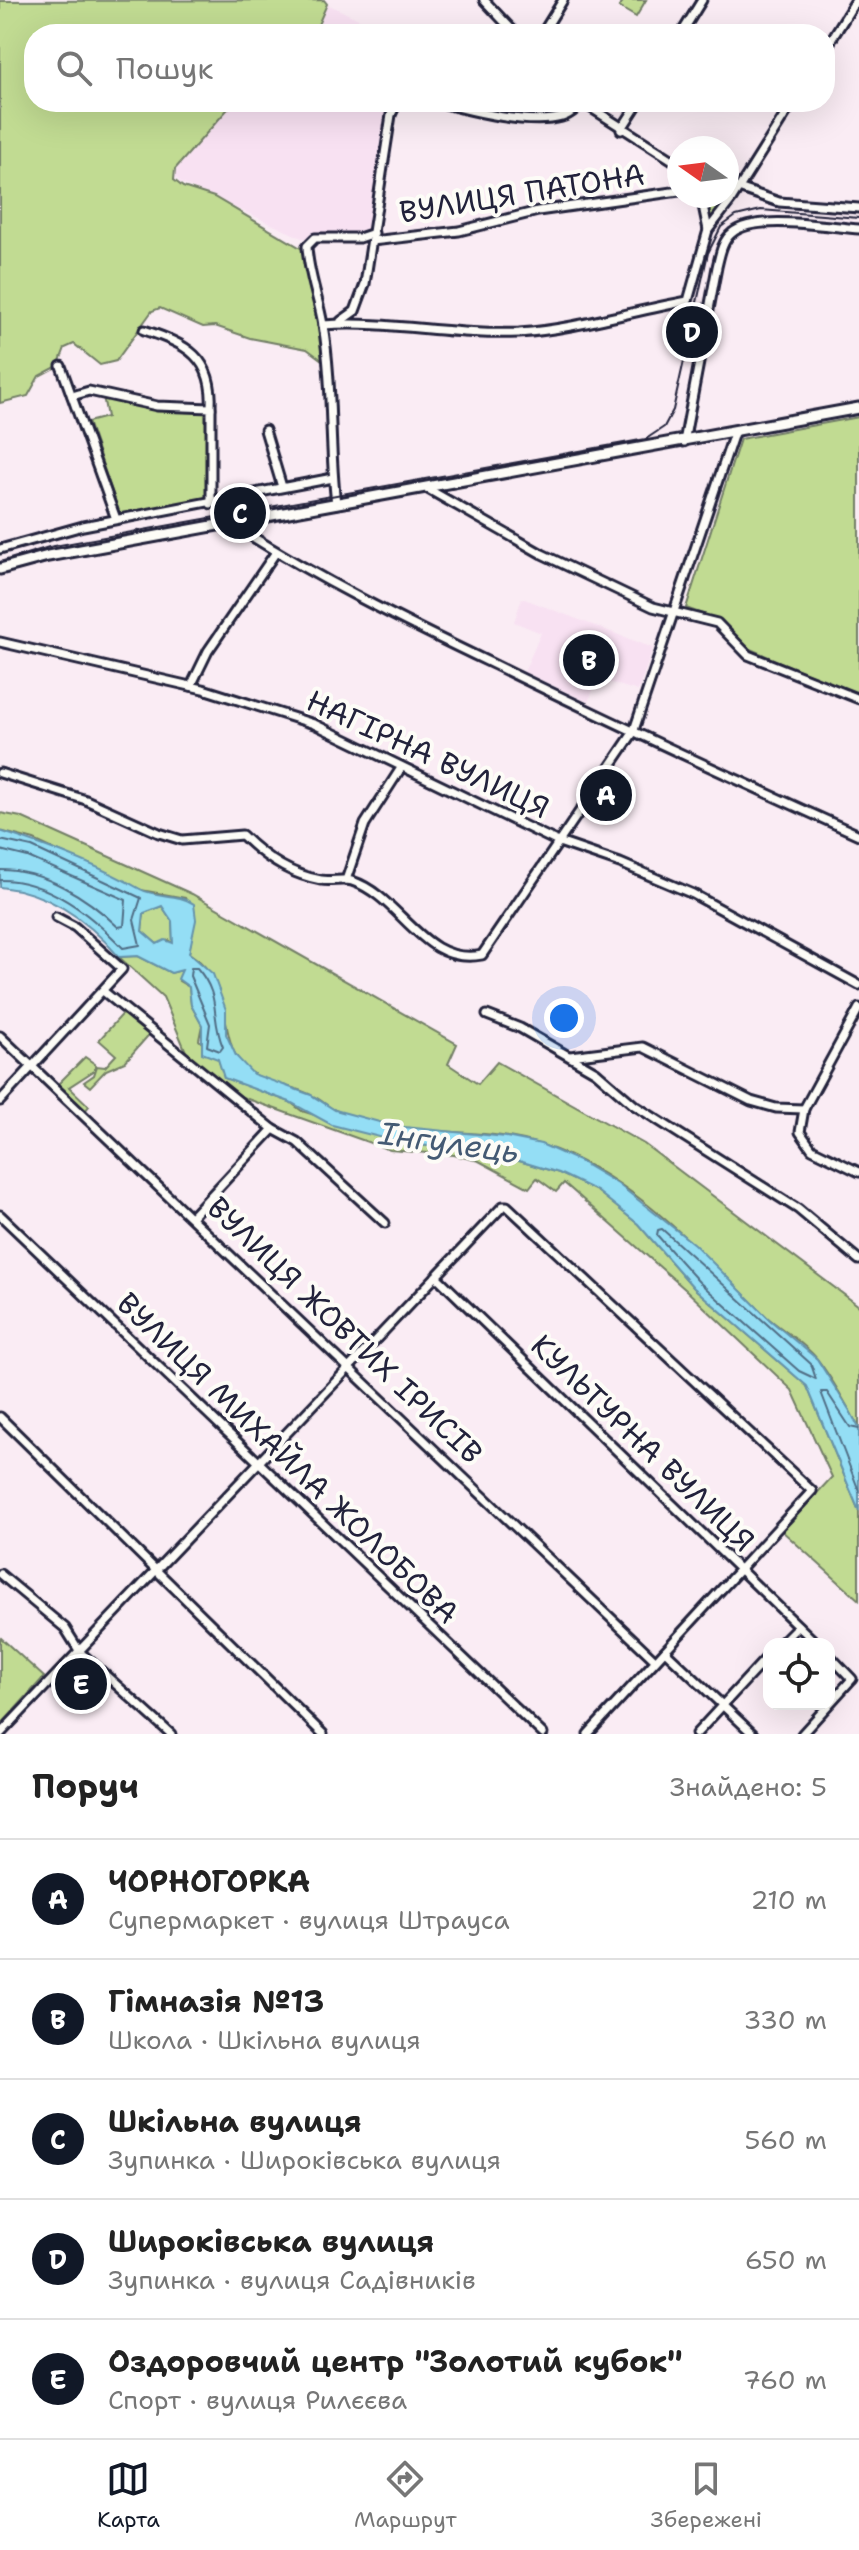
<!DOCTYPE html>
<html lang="uk">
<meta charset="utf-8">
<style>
body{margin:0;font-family:"Shantell Sans",sans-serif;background:#f2f2f2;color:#222}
.controls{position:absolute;right:24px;bottom:24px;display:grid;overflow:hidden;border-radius:16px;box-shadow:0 8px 32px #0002}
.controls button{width:72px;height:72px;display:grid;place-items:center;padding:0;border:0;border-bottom:2px solid #e0e0e0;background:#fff;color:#222;font:40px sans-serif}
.compass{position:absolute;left:667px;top:136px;width:72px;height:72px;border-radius:50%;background:#fff;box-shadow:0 8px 32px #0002;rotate:284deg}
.you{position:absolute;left:564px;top:1018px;width:28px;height:28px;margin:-20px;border:6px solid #fff;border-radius:50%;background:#1a73e8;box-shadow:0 0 0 12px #1a73e833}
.badge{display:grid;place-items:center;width:52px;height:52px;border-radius:50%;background:#111827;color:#fff;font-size:26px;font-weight:700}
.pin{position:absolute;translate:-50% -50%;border:4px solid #fff;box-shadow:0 2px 8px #0006}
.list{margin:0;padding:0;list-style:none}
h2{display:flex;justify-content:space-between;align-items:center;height:104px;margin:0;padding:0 32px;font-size:34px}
h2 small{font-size:26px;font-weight:400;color:#767676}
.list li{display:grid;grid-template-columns:52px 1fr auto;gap:24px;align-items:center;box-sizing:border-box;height:120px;padding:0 32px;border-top:2px solid #e0e0e0}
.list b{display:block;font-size:30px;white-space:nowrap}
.list p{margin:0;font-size:26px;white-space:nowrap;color:#767676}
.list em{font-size:26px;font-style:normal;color:#767676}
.icon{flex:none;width:44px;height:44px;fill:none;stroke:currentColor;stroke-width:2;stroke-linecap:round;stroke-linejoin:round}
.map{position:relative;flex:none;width:859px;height:1734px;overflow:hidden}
.search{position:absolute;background:#fff;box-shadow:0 8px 32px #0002;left:24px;right:24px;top:24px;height:88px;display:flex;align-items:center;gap:20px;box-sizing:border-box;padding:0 28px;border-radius:32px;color:#767676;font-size:30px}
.sheet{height:704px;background:#fff}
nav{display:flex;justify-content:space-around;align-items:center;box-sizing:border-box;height:112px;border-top:2px solid #e0e0e0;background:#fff;font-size:22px;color:#767676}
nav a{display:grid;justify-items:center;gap:4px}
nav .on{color:#111827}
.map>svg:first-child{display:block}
.built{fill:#f8e1f2}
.green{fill:#c1db92;stroke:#727e66;stroke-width:2}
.water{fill:#94def5;stroke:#6693ab;stroke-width:2;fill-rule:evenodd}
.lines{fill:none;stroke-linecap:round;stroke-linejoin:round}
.shore{stroke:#506d85;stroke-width:2}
.minor-casing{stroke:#22223b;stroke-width:13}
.major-casing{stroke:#22223b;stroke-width:15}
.minor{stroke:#fdfcf7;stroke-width:7}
.major{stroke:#fdfcf7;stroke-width:9}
.tram{stroke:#22223b;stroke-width:2}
.labels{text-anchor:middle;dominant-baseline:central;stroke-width:8;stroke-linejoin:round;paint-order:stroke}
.street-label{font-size:30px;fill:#22223b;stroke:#fdfcf7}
.water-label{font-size:32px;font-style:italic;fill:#445a73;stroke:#fdfcf7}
</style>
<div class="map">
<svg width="859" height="1734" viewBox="0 0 859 1734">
<rect width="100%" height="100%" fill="#faecf4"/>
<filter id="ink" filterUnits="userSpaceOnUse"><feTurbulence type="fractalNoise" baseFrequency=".0125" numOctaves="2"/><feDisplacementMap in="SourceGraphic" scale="16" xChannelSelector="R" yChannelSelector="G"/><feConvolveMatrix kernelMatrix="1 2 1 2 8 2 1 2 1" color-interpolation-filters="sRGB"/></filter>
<g filter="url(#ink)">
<g class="built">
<polygon points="327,4 390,34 314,34"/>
<polygon points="234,102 396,102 372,236 302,238 181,183 174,175 175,169"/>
<polygon points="522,598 653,648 638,691 598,679 588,702 524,672 541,633 514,622"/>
</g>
<g class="green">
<polygon points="324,0 327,4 314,34 34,34 34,102 234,102 175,169 174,180 183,187 214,197 304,250 326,363 307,349 250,338 215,326 203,327 160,308 152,311 116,361 100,365 74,344 65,348 58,366 39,376 28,396 0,403 0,1"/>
<polygon points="624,0 646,0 636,17 619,7"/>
<polygon points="727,184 740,188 708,230 701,196 727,196"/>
<polygon points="103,396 158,409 209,411 208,502 120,515 88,422 107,417"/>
<polygon points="859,417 859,695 743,646 722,621 686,608 740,439"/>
<path d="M0,813L21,817L192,894L457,1044L448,1064L478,1084L497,1062L644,1144L859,1306V1428C847,1405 833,1380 818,1360C805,1343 783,1331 767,1317C701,1253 632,1174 542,1145C499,1130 443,1134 397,1127C378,1124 351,1118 333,1109C326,1105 320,1099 313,1096C295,1086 274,1085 256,1075C209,1050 243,987 189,953L195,915L185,898L141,890L34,840L0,831Z"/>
<polygon points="162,906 172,921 173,943 169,940 157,944 142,931 144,913"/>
<polygon points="138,956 171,973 182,970 179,981 189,987 191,1005 202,1025 199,1040 218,1059 225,1078 290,1102 302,1111 407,1144 486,1151 559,1173 597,1191 638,1224 694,1288 807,1386 859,1511 859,1600 782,1531 832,1477 792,1390 686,1290 564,1183 556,1192 537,1178 529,1188 479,1161 454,1155 390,1150 242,1097 187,1054 163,997 119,957"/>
<polygon points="127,1009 153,1030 125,1062 106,1070 90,1087 84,1082 94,1075 97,1066 105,1067 116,1055 99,1040"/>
<polygon points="85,1057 95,1064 95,1070 69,1087 89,1106 85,1111 57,1085"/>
<polygon points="1,1638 44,1677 0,1726 0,1639"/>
</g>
<path class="water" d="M0,831C47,846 97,864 140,889C156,898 178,893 194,904L196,920L189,953L213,974L226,1010V1034L236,1056L253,1074L311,1095L335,1110L394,1126L506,1137L541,1144L579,1161L618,1184L694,1244L770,1320L817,1359L850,1411L859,1428V1511L807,1386L694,1288L638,1224L597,1191L559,1173L486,1151L407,1144L332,1125L290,1102L224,1078L218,1059L202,1053V1025L191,1005L189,987L178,979L182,970L171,973L138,956L119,957C88,920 48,892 0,887ZM162,906L172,921L173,943L165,940L157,944L142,931L144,913Z"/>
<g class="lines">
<g class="shore">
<path d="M0,840L32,847L141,898L134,920L140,945L123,948C91,915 49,880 0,880"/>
<path d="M0,850L28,857L126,900L124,926L118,927C87,897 44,870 0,870"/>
<path d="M191,968H197C222,996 210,1017 223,1047L220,1051L207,1046L210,1024L190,976Z"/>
<polygon points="658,1230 662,1229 811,1364 816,1379 799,1371 699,1282 657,1235"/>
<polyline points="859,1429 850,1427 827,1392 821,1392 859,1491"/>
</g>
<defs>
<g id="minor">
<polyline points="484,0 516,34"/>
<polyline points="542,34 563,0"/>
<polyline points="681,34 702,0"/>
<polyline points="825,50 856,0"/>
<path d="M438,102C470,111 530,126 562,117C571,115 576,108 583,103"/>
<polyline points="582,102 679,164"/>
<polyline points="621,130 639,102"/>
<polyline points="727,184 779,202 859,208"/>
<polyline points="708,230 732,199 793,102"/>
<polyline points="372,241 459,231 538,211 679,191"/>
<polyline points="341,321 355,311 365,284 391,115 397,102"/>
<path d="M323,325C388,320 454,336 519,333C576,329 632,311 688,301L708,230L701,196"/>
<path d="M144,330C186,344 214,357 211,408"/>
<polyline points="61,366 116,519"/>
<polyline points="72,396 89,391 157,406 211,408 211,504"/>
<polyline points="265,430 282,487"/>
<path d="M684,442L717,267C720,255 722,241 732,233C755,213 829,227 859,229"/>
<polyline points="428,489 542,554 653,607 717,623 748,655 859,699"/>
<path d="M336,504C329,445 333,385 323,325C319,299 308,273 307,246L315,238H359L374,233"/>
<path d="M232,524C316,578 405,622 495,665C615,724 737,780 859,835"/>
<polyline points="0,549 83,526 333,478"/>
<polyline points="0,642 203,689 314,724 556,841 620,863 693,894 859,985"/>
<polyline points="191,686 208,651 276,552"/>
<path d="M0,773L86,800L159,833L182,840L242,835C263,856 291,875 321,880C331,882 343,878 352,881C401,897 423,967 482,955L633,733L734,433"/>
<polyline points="346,880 365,824 401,768"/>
<polyline points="103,991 273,1129 297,1142 385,1223"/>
<polyline points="859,1008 804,1109 800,1132 812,1149 859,1172"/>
<polyline points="487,1015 520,1028 596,1072 634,1105 798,1209 859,1260"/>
<polyline points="0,1036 655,1660"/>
<polyline points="570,1056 643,1047 751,1101 776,1108 804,1109"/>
<polyline points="0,1101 122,969 75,927 56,917"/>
<polyline points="0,1215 543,1734"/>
<polyline points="192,1216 273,1129"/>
<polyline points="436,1276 817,1644"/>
<polyline points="0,1417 323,1734"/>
<polyline points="0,1574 65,1628 80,1652 171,1734"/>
<polyline points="780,1644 798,1626"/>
<polyline points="665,1651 753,1734"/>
<polyline points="0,1734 503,1206 507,1206 812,1491 588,1734"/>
<polyline points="696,1734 769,1655"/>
<polyline points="802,1734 852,1679 829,1655"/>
</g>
<polyline id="major" points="0,569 48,556 859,408"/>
</defs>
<use href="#minor" class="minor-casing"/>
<use href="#major" class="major-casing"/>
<use href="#minor" class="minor"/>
<use href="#major" class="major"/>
<polyline class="tram" points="0,562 49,547 646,439 664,427 673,410 708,253 721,227 736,216 761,210 859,218"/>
</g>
</g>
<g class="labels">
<g class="street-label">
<text transform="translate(522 193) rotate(-9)">ВУЛИЦЯ ПАТОНА</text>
<text transform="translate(428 754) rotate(25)">НАГІРНА ВУЛИЦЯ</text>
<text transform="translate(345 1330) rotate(44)">ВУЛИЦЯ ЖОВТИХ ІРИСІВ</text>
<text transform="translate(643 1443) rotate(44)">КУЛЬТУРНА ВУЛИЦЯ</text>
<text transform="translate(288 1458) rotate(44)">ВУЛИЦЯ МИХАЙЛА ЖОЛОБОВА</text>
</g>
<g class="water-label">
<text transform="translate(449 1142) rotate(8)">Інгулець</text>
</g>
</g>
</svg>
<div class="controls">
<button><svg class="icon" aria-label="locate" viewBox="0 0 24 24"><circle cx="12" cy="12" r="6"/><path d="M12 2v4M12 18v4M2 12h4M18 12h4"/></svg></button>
</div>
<svg class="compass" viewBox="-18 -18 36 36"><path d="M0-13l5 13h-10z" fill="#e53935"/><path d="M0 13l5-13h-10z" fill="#767676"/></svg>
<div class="you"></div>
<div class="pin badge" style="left:606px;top:795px">A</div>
<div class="pin badge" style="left:589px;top:660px">B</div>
<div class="pin badge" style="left:240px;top:513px">C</div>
<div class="pin badge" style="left:692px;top:332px">D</div>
<div class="pin badge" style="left:81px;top:1684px">E</div>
<div class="search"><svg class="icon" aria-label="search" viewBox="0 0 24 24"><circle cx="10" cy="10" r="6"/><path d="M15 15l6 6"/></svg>Пошук</div>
</div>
<section class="sheet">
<h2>Поруч<small>Знайдено: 5</small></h2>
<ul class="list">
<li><span class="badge">A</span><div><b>ЧОРНОГОРКА</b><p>Супермаркет · вулиця Штрауса</p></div><em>210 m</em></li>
<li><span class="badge">B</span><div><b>Гімназія №13</b><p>Школа · Шкільна вулиця</p></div><em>330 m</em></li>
<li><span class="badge">C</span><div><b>Шкільна вулиця</b><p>Зупинка · Широківська вулиця</p></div><em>560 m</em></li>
<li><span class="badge">D</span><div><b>Широківська вулиця</b><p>Зупинка · вулиця Садівників</p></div><em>650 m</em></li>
<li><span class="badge">E</span><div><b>Оздоровчий центр &quot;Золотий кубок&quot;</b><p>Спорт · вулиця Рилєєва</p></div><em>760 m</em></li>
</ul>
</section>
<nav>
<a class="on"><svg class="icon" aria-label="map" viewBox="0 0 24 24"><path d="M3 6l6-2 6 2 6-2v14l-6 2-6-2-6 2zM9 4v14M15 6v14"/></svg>Карта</a>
<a><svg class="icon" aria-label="directions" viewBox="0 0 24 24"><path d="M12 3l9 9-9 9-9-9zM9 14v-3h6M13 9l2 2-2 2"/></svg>Маршрут</a>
<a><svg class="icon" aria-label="saved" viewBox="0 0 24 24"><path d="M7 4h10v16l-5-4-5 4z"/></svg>Збережені</a>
</nav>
